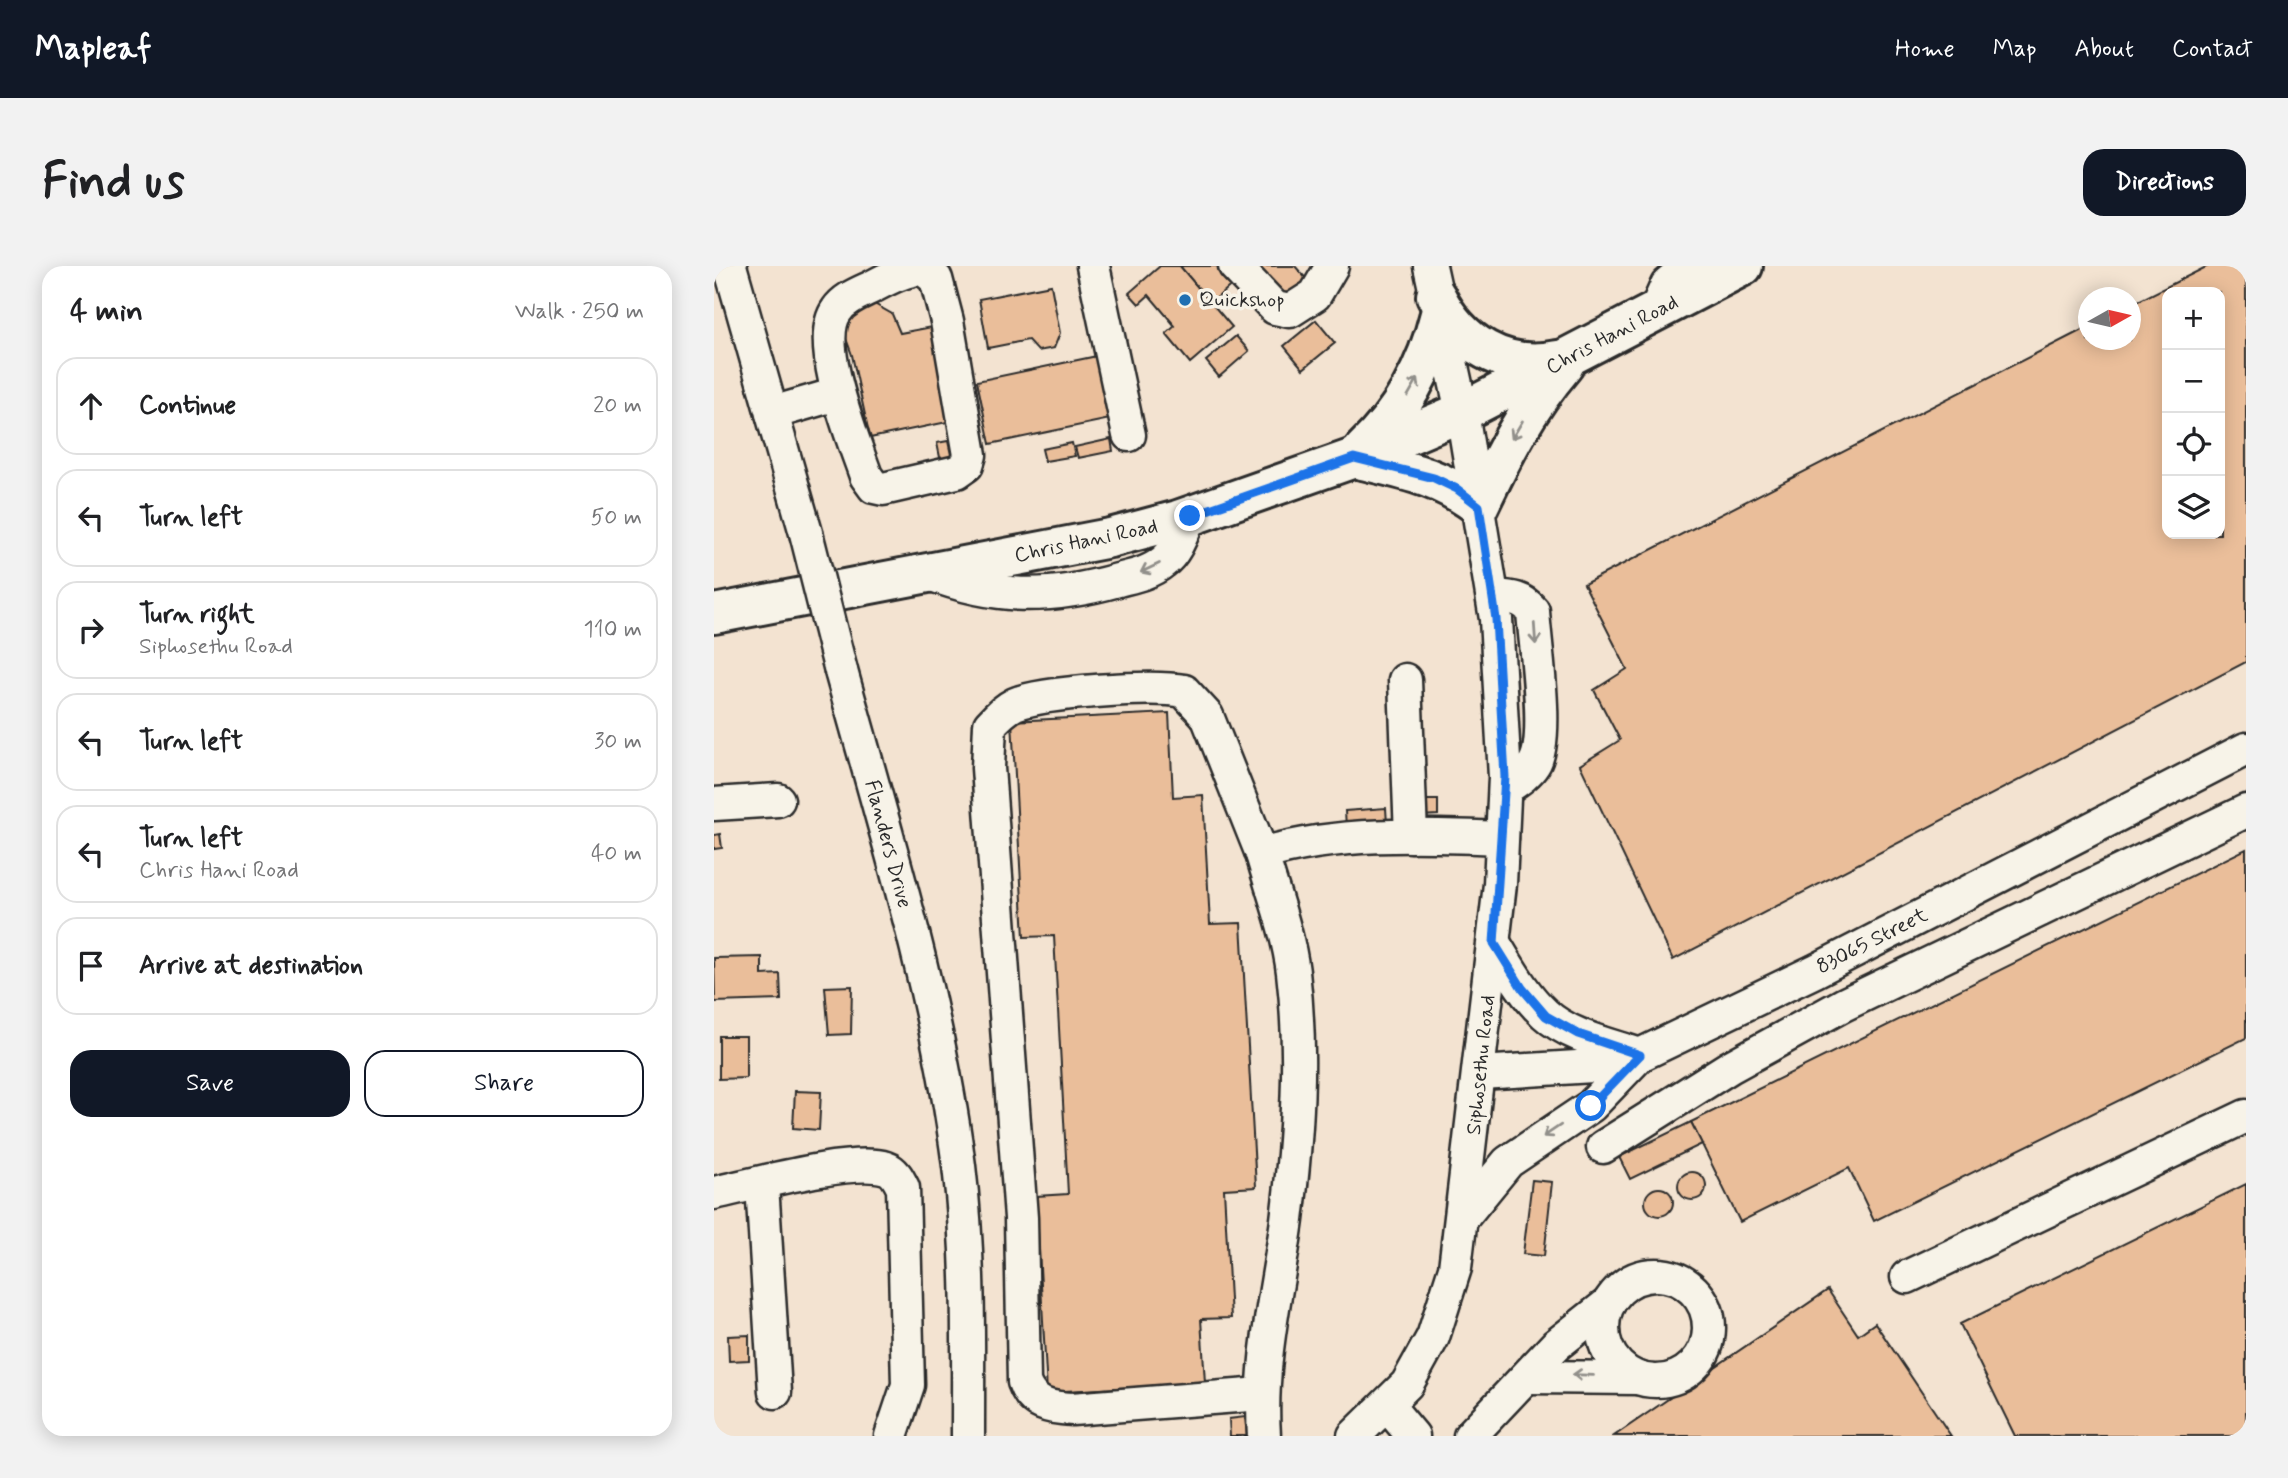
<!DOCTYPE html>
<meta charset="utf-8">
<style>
body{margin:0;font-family:Mynerve,sans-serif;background:#f2f2f2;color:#202124}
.controls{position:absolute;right:21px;top:21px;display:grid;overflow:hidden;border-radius:14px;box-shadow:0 4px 18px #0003}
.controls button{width:63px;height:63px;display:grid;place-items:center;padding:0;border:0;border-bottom:2px solid #e0e0e0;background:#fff;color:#202124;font:35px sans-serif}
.compass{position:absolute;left:1364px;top:21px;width:63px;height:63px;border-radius:50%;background:#fff;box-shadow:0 4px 18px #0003;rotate:82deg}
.stop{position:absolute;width:21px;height:21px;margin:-16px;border:5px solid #1a73e8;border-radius:50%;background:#fff}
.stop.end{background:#1a73e8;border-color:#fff;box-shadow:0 2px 7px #0008}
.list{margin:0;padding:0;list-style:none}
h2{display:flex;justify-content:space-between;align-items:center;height:91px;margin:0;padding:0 28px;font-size:30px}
h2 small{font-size:23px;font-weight:400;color:#757577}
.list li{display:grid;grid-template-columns:46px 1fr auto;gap:21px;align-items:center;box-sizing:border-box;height:98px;margin:0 14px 14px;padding:0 14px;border:2px solid #e0e0e0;border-radius:21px}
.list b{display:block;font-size:26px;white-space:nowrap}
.list p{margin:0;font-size:23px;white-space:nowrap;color:#757577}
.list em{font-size:23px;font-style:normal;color:#757577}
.actions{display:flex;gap:14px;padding:21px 28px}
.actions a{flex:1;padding:16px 0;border:2px solid #111827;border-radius:21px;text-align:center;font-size:24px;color:#111827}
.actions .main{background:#111827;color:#fff}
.icon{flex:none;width:38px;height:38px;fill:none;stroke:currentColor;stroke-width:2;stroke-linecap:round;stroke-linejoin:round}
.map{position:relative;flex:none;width:1532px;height:1170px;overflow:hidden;border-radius:21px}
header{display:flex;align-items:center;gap:42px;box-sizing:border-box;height:98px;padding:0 35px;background:#111827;color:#fff}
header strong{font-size:33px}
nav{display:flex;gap:38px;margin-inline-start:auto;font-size:24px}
.intro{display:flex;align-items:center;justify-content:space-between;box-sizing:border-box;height:168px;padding:0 42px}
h1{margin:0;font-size:49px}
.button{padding:18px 32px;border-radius:21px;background:#111827;color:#fff;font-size:24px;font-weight:700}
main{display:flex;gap:42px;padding:0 42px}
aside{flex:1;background:#fff;border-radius:21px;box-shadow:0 4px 18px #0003}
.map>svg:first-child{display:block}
.building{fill:#eabe9a;stroke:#2b2b2b;stroke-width:2;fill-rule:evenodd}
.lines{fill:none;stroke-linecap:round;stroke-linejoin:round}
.minor-casing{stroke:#2b2b2b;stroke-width:37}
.major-casing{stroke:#2b2b2b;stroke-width:44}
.minor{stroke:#f7f3e8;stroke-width:32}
.major{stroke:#f7f3e8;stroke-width:38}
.minor-bridge-casing{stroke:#2b2b2b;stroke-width:37;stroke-linecap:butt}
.minor-bridge{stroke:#f7f3e8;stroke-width:32}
.oneway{stroke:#918f8a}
.route{stroke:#1a73e8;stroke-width:9}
.poi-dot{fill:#1f6fb2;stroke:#f7f3e8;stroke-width:2.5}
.labels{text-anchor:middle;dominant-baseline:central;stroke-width:7;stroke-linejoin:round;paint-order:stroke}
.poi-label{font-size:21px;fill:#2b2b2b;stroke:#f7f3e8;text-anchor:start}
.street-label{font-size:21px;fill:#2b2b2b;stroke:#f7f3e8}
</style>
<header>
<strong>Mapleaf</strong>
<nav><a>Home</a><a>Map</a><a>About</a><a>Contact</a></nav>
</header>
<div class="intro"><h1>Find us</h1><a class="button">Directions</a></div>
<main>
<aside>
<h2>4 min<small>Walk · 250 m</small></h2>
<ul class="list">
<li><svg class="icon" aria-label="ahead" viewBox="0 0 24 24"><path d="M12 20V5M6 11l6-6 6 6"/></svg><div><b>Continue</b></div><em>20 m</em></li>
<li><svg class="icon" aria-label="left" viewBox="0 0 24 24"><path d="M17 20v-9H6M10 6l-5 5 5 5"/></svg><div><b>Turn left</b></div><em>50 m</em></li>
<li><svg class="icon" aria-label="right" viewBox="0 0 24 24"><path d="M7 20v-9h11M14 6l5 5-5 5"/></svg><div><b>Turn right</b><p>Siphosethu Road</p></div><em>110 m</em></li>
<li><svg class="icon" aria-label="left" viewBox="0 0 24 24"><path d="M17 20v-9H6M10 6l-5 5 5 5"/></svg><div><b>Turn left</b></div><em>30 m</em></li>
<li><svg class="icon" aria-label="left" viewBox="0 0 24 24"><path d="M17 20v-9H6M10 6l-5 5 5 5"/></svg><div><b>Turn left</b><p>Chris Hani Road</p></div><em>40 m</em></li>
<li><svg class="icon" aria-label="arrive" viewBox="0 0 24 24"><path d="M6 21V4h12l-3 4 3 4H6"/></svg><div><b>Arrive at destination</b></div></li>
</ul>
<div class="actions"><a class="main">Save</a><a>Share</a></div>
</aside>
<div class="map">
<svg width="1532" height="1170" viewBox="0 0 1532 1170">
<rect width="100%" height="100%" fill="#f3e3d1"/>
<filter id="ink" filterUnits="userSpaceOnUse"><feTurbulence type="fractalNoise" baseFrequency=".0143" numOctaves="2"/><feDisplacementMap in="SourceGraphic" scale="14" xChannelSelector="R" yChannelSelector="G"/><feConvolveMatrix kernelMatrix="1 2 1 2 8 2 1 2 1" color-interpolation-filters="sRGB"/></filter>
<g filter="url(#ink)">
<g class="building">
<polygon points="446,0 466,0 518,61 476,97 452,68 461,60 435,29 425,38 415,27"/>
<polygon points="466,0 539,0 497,37"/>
<polygon points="540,0 581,0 594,15 570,36"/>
<path d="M1494,0H1532V396L959,694L866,499L906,474L880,424L913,403L870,318L1374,61V74H1416V39ZM1453,26H1506V268H1453Z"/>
<polygon points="337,19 346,67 340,82 324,85 314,74 274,82 265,33"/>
<polygon points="154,39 162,39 178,48 186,67 218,61 238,155 156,172 138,89 129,64 137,47"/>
<polygon points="602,54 621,77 589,103 570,80"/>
<polygon points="522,70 535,85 505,111 492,95"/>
<polygon points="383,90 396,153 276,178 263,115"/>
<polygon points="397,173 399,185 364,192 361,181"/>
<polygon points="234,175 239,198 228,201 223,177"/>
<polygon points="358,177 361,190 331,195 328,183"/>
<polygon points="455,447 459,531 489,529 496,658 527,657 542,921 510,923 517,1052 487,1053 491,1117 333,1126 322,930 354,928 340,670 310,671 298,455"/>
<polygon points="705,534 724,534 724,549 706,550"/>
<polygon points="672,542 673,558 632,561 631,545"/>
<polygon points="6,568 8,582 0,583 0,569"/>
<polygon points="1532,583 1532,772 1160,955 1135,902 1026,956 977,856"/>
<polygon points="48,691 48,709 66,708 67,734 1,736 0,692"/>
<polygon points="138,720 137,768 115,769 111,721"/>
<polygon points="5,770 32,770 32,812 5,813"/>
<polygon points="81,825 107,826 105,864 79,862"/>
<polygon points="977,856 988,878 916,913 905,891"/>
<circle cx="978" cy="920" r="14"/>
<polygon points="818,914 838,916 830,990 809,988"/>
<polygon points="1532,918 1532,1170 1301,1170 1246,1058"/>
<circle cx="945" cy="936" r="14"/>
<polygon points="1114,1024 1144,1069 1161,1057 1237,1170 900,1170"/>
<polygon points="35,1069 35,1094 15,1095 14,1070"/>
<polygon points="531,1151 533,1170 516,1170 515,1153"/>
</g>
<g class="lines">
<defs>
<g id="minor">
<polyline points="16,0 92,267"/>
<polyline points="379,0 415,169"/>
<polyline points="521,0 561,42 576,45 601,29 618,0"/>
<path d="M203,3L212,5L222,13L233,55L256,189L253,199L243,206L169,223L160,221L152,210C140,175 99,76 123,44C131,32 146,27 158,21C173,13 186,6 203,3Z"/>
<polyline points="941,46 953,19 975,0"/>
<polyline points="58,147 123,128"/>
<path d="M213,307C281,333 333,334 404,314C419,310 436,307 449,296C463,286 469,265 476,250"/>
<path d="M779,330C796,331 808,331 819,345C821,379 836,473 820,498C813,509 801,516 791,523"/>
<path d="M127,405C172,568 223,731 245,900C256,989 254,1080 254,1170"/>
<polyline points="691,414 697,570"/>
<polyline points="0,538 64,534"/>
<polyline points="766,807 879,800 926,789 1101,705 1532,483"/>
<polyline points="889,881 1016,801 1129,739 1532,545"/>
<polyline points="48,918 61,1126"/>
<path d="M0,927C38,919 138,891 172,902C181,905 185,914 189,922L194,1119L177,1170"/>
<path d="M749,951L794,896L877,840L926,789C895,778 856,771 831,748C809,728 795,701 780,677"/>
<circle cx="942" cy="1062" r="53"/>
<polyline points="1193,1011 1532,850"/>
<polyline points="813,1111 925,1112"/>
<path d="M548,1128L358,1143C336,1142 318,1139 310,1116L307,952L274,502L276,459C283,451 291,443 301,438C330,426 439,419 470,425L493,450L548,588"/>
<polyline points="673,1139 699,1170"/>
<path d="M550,1170C545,1096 563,1027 573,954C583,873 589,788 579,706C574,666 559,627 548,588C624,565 709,569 788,572"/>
<polyline points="640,1170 693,1118 719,1071 741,1002 786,618 791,511 782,353 748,146 716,0"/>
<polyline points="756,1170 842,1079 895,1037"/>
</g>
<g id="major">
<path d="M722,30C745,77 790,105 843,94"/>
<path d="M649,184C689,146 713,101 726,48"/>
<path d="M640,192C689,204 724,209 765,240C789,189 813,142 850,99"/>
<polyline points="0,348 396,272 464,254 640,192 748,146 1029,0"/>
</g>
</defs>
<use href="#minor" class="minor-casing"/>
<use href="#major" class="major-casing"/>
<use href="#minor" class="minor"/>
<use href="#major" class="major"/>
<defs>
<polyline id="minor-bridge" points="92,267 127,405"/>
</defs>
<use href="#minor-bridge" class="minor-bridge-casing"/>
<use href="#minor-bridge" class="minor-bridge"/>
</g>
<defs><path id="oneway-shaft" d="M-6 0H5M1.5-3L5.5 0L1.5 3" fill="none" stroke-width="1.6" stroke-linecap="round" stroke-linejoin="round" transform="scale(1.75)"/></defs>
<g class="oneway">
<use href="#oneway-shaft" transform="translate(699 121) rotate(-60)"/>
<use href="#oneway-shaft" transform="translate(803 164) rotate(121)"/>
<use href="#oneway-shaft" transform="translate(436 302) rotate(154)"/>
<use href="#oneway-shaft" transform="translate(821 368) rotate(86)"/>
<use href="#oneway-shaft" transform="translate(838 865) rotate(146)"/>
<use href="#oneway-shaft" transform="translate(869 1109) rotate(-178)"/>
</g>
</g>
<g class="lines" filter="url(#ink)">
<polyline class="route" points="476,250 640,192 720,212 743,223 765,240 782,353 791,511 780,677 808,722 832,750 864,768 926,789 877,840"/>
</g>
<circle class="poi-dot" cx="471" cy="34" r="7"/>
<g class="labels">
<g class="poi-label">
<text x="485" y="34">Quickshop</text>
</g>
<g class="street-label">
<text transform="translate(898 69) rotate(-28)">Chris Hani Road</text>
<text transform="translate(372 275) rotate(-12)">Chris Hani Road</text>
<text transform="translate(174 578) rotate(75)">Flanders Drive</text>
<text transform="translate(1158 675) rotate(-27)">83065 Street</text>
<text transform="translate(767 799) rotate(-84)">Siphosethu Road</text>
</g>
</g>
</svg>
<div class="controls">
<button>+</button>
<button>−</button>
<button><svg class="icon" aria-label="locate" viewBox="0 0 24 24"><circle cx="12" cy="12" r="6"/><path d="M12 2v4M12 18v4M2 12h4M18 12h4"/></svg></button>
<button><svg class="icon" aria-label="layers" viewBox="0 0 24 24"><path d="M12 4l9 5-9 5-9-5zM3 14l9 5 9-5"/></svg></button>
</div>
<svg class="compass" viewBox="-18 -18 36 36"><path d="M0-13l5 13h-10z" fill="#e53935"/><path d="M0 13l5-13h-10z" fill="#757577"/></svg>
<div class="stop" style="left:877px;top:840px"></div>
<div class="stop end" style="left:476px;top:250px"></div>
</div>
</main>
